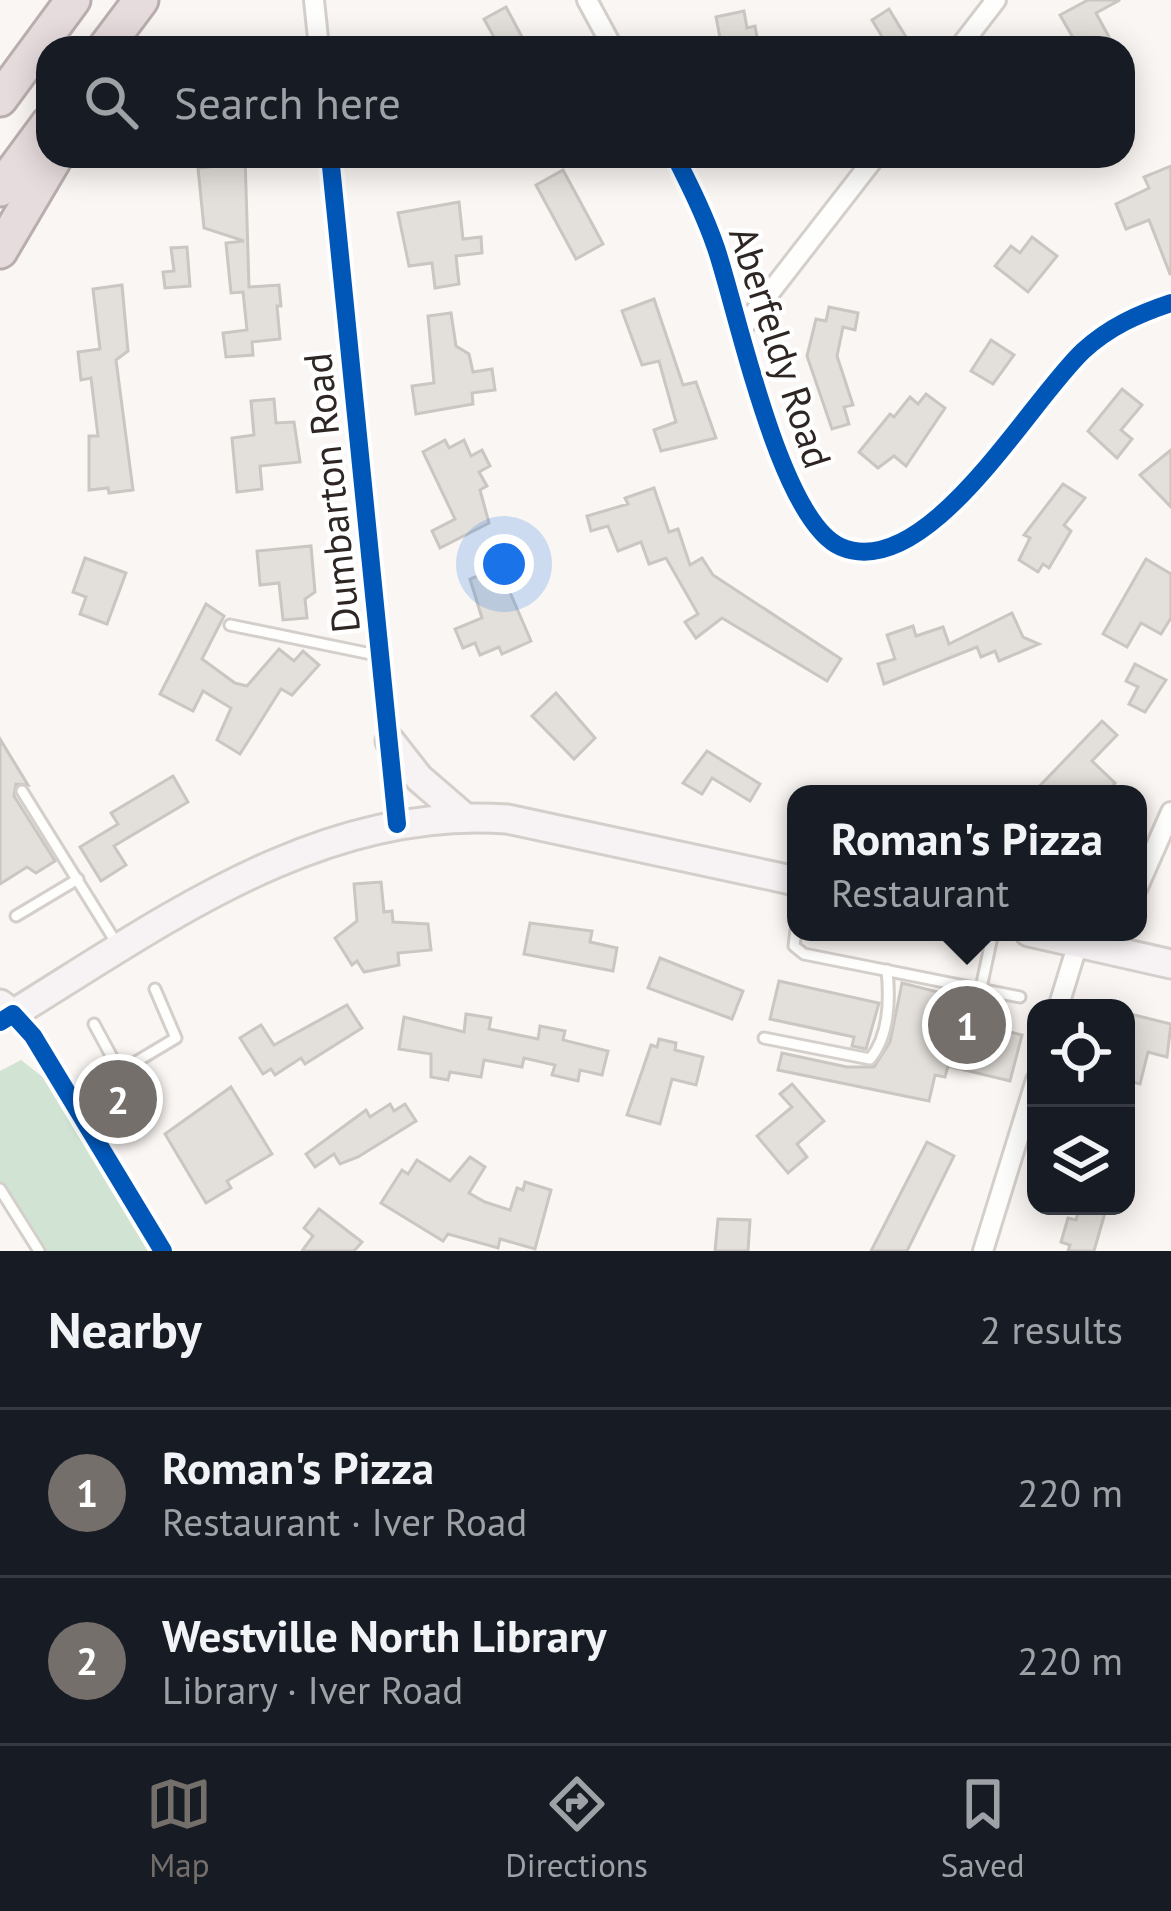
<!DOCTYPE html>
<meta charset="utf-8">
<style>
body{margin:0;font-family:"PT Sans",sans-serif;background:#242831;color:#f1f3f6}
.controls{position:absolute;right:36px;bottom:36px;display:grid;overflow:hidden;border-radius:24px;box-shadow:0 6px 30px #0003}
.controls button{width:108px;height:108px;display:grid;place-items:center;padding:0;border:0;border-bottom:3px solid #363941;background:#171b24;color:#f1f3f6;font:60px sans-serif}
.you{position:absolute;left:504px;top:564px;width:42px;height:42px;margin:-30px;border:9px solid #fff;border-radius:50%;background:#1a73e8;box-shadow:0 0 0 18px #1a73e833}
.badge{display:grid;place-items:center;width:78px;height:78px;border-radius:50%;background:#756f6b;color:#fff;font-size:39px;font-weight:700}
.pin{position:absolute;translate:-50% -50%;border:6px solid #fff;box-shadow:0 3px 12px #0006}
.popup{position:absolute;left:787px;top:785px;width:360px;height:156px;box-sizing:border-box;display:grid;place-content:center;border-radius:24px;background:#171b24;filter:drop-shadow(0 3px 9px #0005);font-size:39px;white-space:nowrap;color:#9ea1a6}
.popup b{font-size:45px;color:#f1f3f6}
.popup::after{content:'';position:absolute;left:50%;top:100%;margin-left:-24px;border:24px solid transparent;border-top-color:#171b24}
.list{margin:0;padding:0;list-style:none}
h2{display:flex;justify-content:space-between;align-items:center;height:156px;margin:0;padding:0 48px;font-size:51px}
h2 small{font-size:39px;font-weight:400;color:#9ea1a6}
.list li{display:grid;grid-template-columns:78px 1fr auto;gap:36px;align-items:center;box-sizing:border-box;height:168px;padding:0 48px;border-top:3px solid #363941}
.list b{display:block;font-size:45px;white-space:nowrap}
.list p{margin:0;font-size:39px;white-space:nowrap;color:#9ea1a6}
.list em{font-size:39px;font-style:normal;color:#9ea1a6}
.icon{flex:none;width:66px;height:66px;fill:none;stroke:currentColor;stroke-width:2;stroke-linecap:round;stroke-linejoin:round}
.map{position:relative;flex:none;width:1171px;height:1251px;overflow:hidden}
.search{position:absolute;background:#171b24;box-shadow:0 6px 30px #0003;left:36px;right:36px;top:36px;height:132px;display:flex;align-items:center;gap:30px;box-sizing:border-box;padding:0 42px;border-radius:36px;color:#9ea1a6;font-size:45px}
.sheet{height:492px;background:#171b24}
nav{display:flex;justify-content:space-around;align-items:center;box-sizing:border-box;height:168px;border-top:3px solid #363941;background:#171b24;font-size:33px;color:#9ea1a6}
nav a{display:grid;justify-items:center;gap:6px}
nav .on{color:#756f6b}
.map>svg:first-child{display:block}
.green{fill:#d1e3d3}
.building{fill:#e3dfda;stroke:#cac6c1;stroke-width:3}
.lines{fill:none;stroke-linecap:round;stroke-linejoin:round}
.service-casing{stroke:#d5cfcb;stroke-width:15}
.minor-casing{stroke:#d5cfcb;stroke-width:24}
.secondary-casing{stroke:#d5cfcb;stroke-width:33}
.motorway-casing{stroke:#baadae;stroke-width:39}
.service{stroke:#fefefd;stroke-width:9}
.minor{stroke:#fefefd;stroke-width:18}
.secondary{stroke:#f7f3f4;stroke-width:27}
.motorway{stroke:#e6dbdd;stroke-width:33}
.cycleway-casing{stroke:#fff;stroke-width:26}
.cycleway{stroke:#0057b8;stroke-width:18}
.labels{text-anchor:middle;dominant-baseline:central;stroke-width:9;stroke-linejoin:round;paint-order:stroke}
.street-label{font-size:39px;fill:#2e2622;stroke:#fff}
</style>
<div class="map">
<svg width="1171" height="1251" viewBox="0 0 1171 1251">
<rect width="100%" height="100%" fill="#faf6f3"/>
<polygon class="green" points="21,1060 72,1100 165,1251 46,1251 0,1184 0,1071"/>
<g class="building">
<polygon points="1088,0 1120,0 1096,13 1115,48 1079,48 1060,15"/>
<polygon points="506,7 528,48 500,48 484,19"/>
<polygon points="889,9 909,42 900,48 889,48 872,20"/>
<polygon points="744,11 747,28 755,26 759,48 722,48 716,17"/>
<polygon points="229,156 245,156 249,287 279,285 281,306 277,306 280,339 252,342 253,355 226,357 223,333 247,330 243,292 231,293 226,243 244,241 204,228 198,168 230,165"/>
<polygon points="1171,166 1171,274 1170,274 1149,220 1126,229 1116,204 1149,188 1144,177"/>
<polygon points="563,170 603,244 576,259 536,185"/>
<polygon points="459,202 463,239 481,237 482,253 456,256 459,284 435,288 432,263 409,266 398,213"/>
<polygon points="1032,237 1057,256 1028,292 995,266 1011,246 1020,253"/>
<polygon points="187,247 190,286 165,288 163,272 174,271 171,248"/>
<polygon points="122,285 128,351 116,360 133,490 109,493 108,488 89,490 89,436 98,436 91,378 81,380 78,352 100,349 93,289"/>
<polygon points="654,299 683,385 696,382 716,438 661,451 654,430 676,422 659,361 642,365 622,311"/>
<polygon points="829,307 858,313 855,330 843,327 837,356 853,405 844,407 849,424 832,429 807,356 816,319 826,321"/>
<polygon points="451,313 456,346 469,354 473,372 492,369 495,390 472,393 473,404 416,414 412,386 434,383 428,316"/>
<polygon points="991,340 1014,355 993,384 971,371"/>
<polygon points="1122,389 1142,405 1121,430 1132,439 1117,458 1088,431"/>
<polygon points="926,394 945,408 906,466 894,456 878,468 859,452 890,414 894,417 910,397 918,404"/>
<polygon points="274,399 276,423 294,422 300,462 260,466 262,489 237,492 232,438 254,435 251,401"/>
<polygon points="445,440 449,448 464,440 471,456 482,450 490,466 479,472 487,486 480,490 489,523 440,548 432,531 455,519 423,452"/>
<polygon points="1171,450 1171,507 1140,475"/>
<polygon points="1063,484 1085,498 1064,525 1071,531 1049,568 1043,564 1038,572 1019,560 1030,538 1024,535"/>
<polygon points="654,488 669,532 678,529 690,565 702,558 713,575 841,659 827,681 722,618 696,638 685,622 698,614 666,558 649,564 641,542 618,551 608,526 591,531 587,516 628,504 625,498"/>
<polygon points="311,546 315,592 305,599 307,618 283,620 279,583 260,585 257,551"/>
<polygon points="85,558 126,573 107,624 80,614 86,597 73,592"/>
<polygon points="1146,559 1171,574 1171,618 1161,634 1141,623 1127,647 1103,634"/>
<polygon points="499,567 531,641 502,654 499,647 480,655 475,643 463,648 455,629 482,618 470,579"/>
<polygon points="206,604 224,616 202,659 235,683 247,686 279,649 294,661 303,651 319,665 292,695 281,689 240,754 217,740 231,708 203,691 193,711 160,694"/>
<polygon points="1012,613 1023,637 1039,644 999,661 995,651 981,657 977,647 884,684 878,664 895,659 887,635 913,626 916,636 943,627 949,644"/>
<polygon points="1135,664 1166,680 1145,712 1129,704 1138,687 1126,681"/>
<polygon points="556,693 595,738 574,759 532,716"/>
<polygon points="1102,721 1117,735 1092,761 1115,783 1104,794 1032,794"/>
<polygon points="0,739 28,785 16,784 14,796 55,861 36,873 27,867 0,884"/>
<polygon points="707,751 760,784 750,801 712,778 702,794 683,783"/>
<polygon points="173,776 188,802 114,846 126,865 101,881 80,847 118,824 111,813"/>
<polygon points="381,882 384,912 392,911 393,922 428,924 431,950 398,953 399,965 364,972 357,961 352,965 335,938 357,921 354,884"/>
<polygon points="530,923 592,931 590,942 617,948 613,971 524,954"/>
<polygon points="660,958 743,991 732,1019 648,988"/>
<polygon points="779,981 879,1003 866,1049 852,1046 854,1037 770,1019"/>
<polygon points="902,983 946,994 941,1014 1022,1035 1010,1081 948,1066 945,1077 935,1075 929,1101 778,1070 782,1053 847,1067 874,1067 890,1042"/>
<polygon points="347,1005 362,1028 305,1064 301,1058 275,1075 271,1069 263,1074 240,1038 261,1025 274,1045"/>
<polygon points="1126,1013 1171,1024 1167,1057 1148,1052 1140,1084 1126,1080"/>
<polygon points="466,1014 491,1018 489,1029 538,1039 540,1026 565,1031 563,1040 608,1051 602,1075 580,1070 578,1081 552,1075 555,1065 524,1058 522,1067 484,1060 481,1077 450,1072 448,1080 431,1077 431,1054 399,1049 404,1017 464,1032"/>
<polygon points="659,1039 676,1043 675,1050 703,1057 696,1085 672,1079 660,1124 627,1115 651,1045 657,1047"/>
<polygon points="792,1084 824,1121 797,1144 807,1157 788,1173 757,1136 792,1107 780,1094"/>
<polygon points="231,1087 272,1154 227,1181 231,1188 206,1203 165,1134"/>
<polygon points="390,1104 394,1111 405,1104 416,1121 358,1157 340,1164 334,1154 315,1167 306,1154 366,1110 370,1117"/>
<polygon points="927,1142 954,1156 907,1251 871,1251"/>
<polygon points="470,1157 485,1167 469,1193 485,1202 510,1210 517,1188 523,1190 525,1182 551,1190 535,1249 500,1239 498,1248 448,1234 443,1241 381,1203 402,1170 408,1174 417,1160 450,1181"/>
<polygon points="1080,1206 1107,1206 1094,1251 1068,1251 1070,1245 1061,1242 1068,1218 1076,1220"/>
<polygon points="319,1209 362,1242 354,1251 302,1251 313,1236 304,1228"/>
<polygon points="718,1219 750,1220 748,1251 715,1251"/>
</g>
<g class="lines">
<defs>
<g id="service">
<polyline points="230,625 381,656"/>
<polyline points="22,791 117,944"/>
<polyline points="16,916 78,879"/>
<polyline points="796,930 794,946 804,954 1020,997"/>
<polyline points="981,988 993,932"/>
<polyline points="94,1024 120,1072"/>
<path d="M764,1038L870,1059C890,1035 890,999 887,970"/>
<polyline points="72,1100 176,1038 155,989"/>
<polyline points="0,1189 39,1251"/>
</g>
<g id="minor">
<polyline points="314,0 319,48"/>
<polyline points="587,0 613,48"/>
<polyline points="959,48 996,0"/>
<polyline points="330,156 397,824"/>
<path d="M675,156C690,186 705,216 716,248C738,313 780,521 841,547C927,583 1028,403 1083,351C1109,327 1138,314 1171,303"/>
<polyline points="740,331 876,156"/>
<polyline points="1138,887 1171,812"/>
<polyline points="1058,1008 1078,943"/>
<polyline points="13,1014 33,1036 163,1251"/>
<polyline points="983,1251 1036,1080"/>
</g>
<g id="secondary">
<polyline points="390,741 419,778 463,816"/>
<polyline points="1029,932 1171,964"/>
<path d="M0,1004L13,1014C164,921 321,805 507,819L796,881"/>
</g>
<g id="motorway">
<polyline points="105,48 141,0"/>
<polyline points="0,99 73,0"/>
<polyline points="0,189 48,124"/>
<polyline points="0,251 56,156"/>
</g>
</defs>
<use href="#service" class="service-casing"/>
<use href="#minor" class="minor-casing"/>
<use href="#secondary" class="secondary-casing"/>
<use href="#motorway" class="motorway-casing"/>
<use href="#service" class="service"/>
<use href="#minor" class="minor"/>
<use href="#secondary" class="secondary"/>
<use href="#motorway" class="motorway"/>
<defs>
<g id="cycleway">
<polyline points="330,156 397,824"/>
<path d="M675,156C690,186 705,216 716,248C738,313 780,521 841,547C927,583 1028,403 1083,351C1109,327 1138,314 1171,303"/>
<polyline points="0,1022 13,1014 33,1036 163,1251"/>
</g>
</defs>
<use href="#cycleway" class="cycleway-casing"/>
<use href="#cycleway" class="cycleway"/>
</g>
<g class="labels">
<g class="street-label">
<text transform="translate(781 347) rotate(72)">Aberfeldy Road</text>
<text transform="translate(331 493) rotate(-96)">Dumbarton Road</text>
</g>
</g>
</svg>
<div class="controls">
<button><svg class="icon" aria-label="locate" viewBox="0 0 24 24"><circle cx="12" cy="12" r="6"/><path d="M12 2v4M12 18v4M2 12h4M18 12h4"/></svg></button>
<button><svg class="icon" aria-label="layers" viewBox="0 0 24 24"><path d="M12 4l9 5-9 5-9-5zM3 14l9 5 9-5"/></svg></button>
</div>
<div class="you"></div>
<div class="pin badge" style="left:967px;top:1025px">1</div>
<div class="popup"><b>Roman's Pizza</b>Restaurant</div>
<div class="pin badge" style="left:118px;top:1099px">2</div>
<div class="search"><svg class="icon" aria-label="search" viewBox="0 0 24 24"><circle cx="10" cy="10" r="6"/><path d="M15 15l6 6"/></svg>Search here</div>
</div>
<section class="sheet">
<h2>Nearby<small>2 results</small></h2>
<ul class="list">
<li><span class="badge">1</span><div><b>Roman's Pizza</b><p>Restaurant · Iver Road</p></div><em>220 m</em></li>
<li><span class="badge">2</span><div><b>Westville North Library</b><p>Library · Iver Road</p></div><em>220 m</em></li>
</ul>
</section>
<nav>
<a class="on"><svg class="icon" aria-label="map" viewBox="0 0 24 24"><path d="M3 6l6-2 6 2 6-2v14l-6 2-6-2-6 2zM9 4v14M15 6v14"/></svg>Map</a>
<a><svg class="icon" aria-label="directions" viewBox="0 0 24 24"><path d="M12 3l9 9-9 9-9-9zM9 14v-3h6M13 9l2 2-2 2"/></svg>Directions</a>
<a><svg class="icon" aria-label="saved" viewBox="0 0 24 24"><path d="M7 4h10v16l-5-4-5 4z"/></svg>Saved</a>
</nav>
